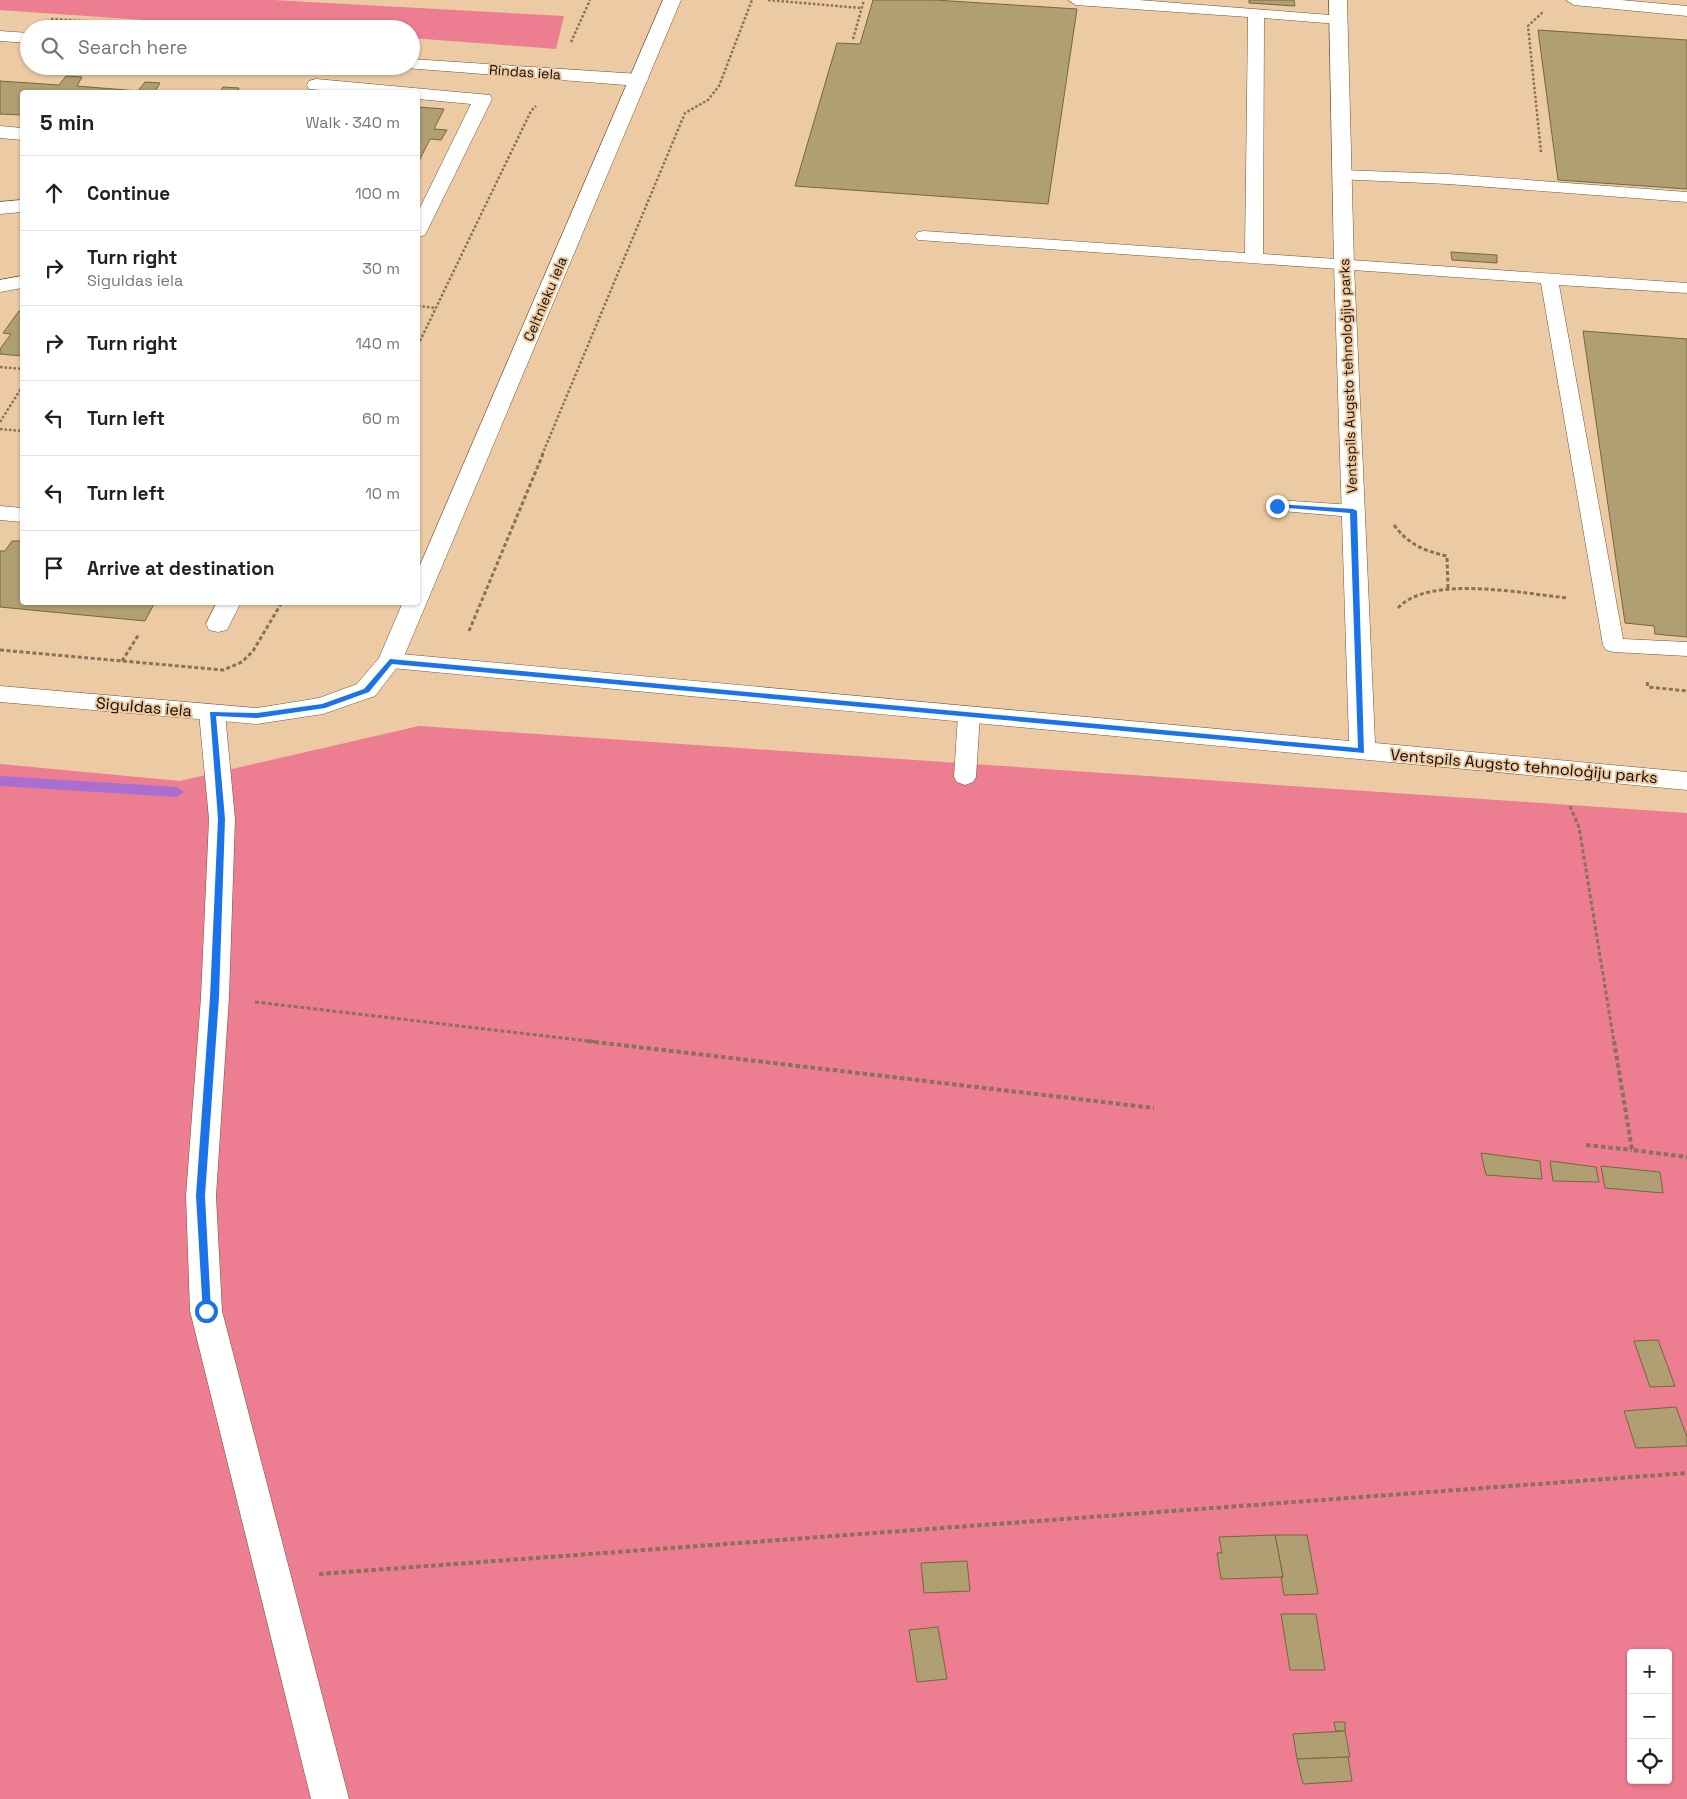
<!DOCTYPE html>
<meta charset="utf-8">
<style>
body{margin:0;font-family:"Space Grotesk",sans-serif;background:#f6f6f6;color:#222}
.controls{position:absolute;right:15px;bottom:15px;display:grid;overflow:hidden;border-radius:5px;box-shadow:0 1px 4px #0004}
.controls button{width:45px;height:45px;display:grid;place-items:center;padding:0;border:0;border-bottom:1px solid #e0e0e0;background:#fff;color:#222;font:25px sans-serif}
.stop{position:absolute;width:15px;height:15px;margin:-11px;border:4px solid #1a73e8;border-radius:50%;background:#fff}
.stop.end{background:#1a73e8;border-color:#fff;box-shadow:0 1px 5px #0008}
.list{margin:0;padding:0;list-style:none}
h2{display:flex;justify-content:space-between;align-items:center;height:65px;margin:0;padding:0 20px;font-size:21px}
h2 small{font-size:16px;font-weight:400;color:#767676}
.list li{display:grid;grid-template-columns:32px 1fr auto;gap:15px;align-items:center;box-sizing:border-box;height:75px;padding:0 20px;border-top:1px solid #e0e0e0}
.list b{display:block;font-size:19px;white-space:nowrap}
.list p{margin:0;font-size:16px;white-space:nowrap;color:#767676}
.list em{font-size:16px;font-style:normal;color:#767676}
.icon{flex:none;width:28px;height:28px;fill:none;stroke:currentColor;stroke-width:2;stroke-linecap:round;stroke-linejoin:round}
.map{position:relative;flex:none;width:1687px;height:1799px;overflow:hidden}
.search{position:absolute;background:#fff;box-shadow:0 1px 4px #0004;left:20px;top:20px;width:400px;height:55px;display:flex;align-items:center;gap:12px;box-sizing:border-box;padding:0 18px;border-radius:28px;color:#767676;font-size:19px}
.panel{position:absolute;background:#fff;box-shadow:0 1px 4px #0004;left:20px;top:90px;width:400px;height:515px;border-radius:5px}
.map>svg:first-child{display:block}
.green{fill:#ed7d90;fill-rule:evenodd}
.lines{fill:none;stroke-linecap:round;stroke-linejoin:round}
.stream{fill:#a96fd0;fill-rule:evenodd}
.building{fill:#af9f72;stroke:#76673c}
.service-casing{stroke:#725532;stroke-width:1}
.minor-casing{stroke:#725532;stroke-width:1}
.tertiary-casing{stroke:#725532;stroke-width:1}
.path-far2{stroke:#897258;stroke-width:2.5;stroke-dasharray:2.5 2;stroke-linecap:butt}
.path-far1{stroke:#897258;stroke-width:3;stroke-dasharray:4 2.5;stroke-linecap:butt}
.path{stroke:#897258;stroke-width:4;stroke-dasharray:4.5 3;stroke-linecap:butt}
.service{fill:#fff;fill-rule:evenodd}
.minor{fill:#fff;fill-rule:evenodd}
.tertiary{fill:#fff;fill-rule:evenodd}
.route{fill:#1a73e8}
.labels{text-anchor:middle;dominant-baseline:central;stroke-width:4;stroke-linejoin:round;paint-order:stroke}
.far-street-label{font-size:14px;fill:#170c01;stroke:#eccaa4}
.street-label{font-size:16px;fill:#170c01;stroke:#eccaa4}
</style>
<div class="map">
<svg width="1687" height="1799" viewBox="0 0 1687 1799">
<rect width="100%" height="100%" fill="#eccaa4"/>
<g class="green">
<polygon points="0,0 273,0 564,16 556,49 411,38 411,29 273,29 0,10"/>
<path d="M419,726L1687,813V1799H0V764L180,781ZM1631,1653H1668V1780H1631Z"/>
</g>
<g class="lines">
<polygon class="stream" points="0,776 177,787 184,792 177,797 0,786"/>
</g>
<g class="building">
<polygon points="873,0 935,0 1077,9 1048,204 795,186 837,43 860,44"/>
<polygon points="1249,0 1294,0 1295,6 1249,3"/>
<polygon points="1538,30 1687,40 1687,189 1558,180"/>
<polygon points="66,76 82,77 77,86 138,91 145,82 160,83 155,92 161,92 22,92 22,115 0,114 0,81 59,85"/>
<polygon points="223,87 239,88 238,92 220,92"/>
<polygon points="418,107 444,109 434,129 447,130 441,140 430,139 418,163"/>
<polygon points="1451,252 1497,255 1497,263 1452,260"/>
<polygon points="19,311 22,311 22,356 0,354 0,349 11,334 3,333"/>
<polygon points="1583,331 1687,339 1687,637 1655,634 1654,626 1625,623"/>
<polygon points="12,541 22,541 22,602 155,602 145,621 0,607 0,551 5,551"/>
<polygon points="1481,1153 1540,1161 1542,1179 1486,1175"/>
<polygon points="1550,1161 1596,1167 1599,1182 1553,1181"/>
<polygon points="1601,1166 1660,1172 1663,1193 1605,1188"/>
<polygon points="1658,1340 1675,1386 1650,1387 1634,1341"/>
<polygon points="1676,1407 1687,1437 1687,1446 1636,1448 1624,1411"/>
<polygon points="1275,1535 1307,1535 1318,1594 1284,1595 1281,1577 1283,1577"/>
<polygon points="1275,1535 1283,1577 1221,1579 1217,1553 1222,1553 1219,1537"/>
<polygon points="967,1561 970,1591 924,1593 921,1563"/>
<polygon points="1281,1614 1316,1614 1325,1670 1290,1670"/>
<polygon points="938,1627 947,1679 917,1682 909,1630"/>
<polygon points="1334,1722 1345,1722 1345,1731 1336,1731"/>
<polygon points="1345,1731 1350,1757 1297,1759 1293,1734"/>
<polygon points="1348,1757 1352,1781 1303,1784 1297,1759"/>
</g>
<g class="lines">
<defs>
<g id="service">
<polygon points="1068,0 1139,0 1343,16 1346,19 1338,24 1264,18 1263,254 1687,283 1687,293 1559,285 1623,639 1687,642 1687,656 1614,652 1606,650 1603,645 1541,283 918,240 915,236 918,232 924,231 1245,253 1248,17 1076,5"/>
<polygon points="1566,0 1621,0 1687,6 1687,16 1574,5"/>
<polygon points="1342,170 1448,174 1687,192 1687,202 1448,184 1336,179 1334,175 1336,171"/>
<polygon points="1277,500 1353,505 1360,507 1363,511 1360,515 1353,517 1270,510 1267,506 1270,502"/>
<polygon points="969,708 977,710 980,715 976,777 973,782 965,785 957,782 954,777 958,715 961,710"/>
</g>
<g id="minor">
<polygon points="1329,0 1347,0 1354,265 1375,743 1687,772 1687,790 381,667 378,661 381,655 390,653 1349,741 1334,265"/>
<polygon points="0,31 29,33 29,43 0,41"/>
<polygon points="411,59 639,74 645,76 648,80 645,84 639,86 405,68 403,66 411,66"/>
<polygon points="316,79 490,95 492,99 425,235 418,237 418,212 471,104 418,99 418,92 342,92 309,89 307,85 309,81"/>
<polygon points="0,126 22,128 22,140 0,138"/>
<polygon points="22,200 22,212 0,214 0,202"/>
<polygon points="22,276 22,288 0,292 0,280"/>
<polygon points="0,506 22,508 22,522 0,520"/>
<polygon points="217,602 241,602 227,630 218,632 209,630 206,624"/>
<polygon points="212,705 221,707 225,713 235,819 229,997 216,1196 222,1311 349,1799 311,1799 190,1311 186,1196 201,997 209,819 199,713 203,707"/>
</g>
<polygon id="tertiary" points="663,0 681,0 402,661 375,696 323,714 257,724 0,702 0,686 257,708 319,698 357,684 379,658 403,602 418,602 418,570"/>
</defs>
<use href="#service" class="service-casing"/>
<use href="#minor" class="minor-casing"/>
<use href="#tertiary" class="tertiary-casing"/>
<g class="path-far2">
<polyline points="768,0 861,8"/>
<polyline points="51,19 202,29"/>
<polyline points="853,39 864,0"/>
<polyline points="571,42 590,0"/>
<polyline points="1541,152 1528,26 1544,11"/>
<polyline points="418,306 436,308"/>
<polyline points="418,345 531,111 536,106"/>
<polyline points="0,367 22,369"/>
<polyline points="0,422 22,387"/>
<polyline points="0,429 22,431"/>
<polyline points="542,455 685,113 708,100 719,86 752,0"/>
</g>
<g class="path-far1">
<path d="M1394,525C1408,544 1424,551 1447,556L1448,588"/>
<path d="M1398,608C1429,574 1525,594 1568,598"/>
<polyline points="469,631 543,454"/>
<polyline points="0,650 223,670 242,662 253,651 282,602"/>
<polyline points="122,661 139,634"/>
<polyline points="1647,682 1648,687 1687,691"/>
<polyline points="1570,806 1579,827 1614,1042"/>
<polyline points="255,1002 597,1042"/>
</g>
<g class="path">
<polyline points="587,1041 1154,1108"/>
<polyline points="1614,1041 1632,1150 1687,1157"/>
<polyline points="1586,1145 1632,1150"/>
<polyline points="319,1574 1687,1473"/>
</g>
<use href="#service" class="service"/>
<use href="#minor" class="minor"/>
<use href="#tertiary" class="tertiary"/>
</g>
<polygon class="route" points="1277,504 1353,509 1357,511 1364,753 392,664 369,692 325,708 257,718 216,716 225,819 219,997 205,1196 211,1311 209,1314 203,1314 196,1196 210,997 218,819 210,712 257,713 322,704 364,689 390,659 1358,748 1350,513 1275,507"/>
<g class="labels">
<g class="far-street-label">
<text transform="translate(525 72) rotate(4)">Rindas iela</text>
<text transform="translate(545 299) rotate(-67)">Celtnieku iela</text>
<text transform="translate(1348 376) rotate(-92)">Ventspils Augsto tehnoloģiju parks</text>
</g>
<g class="street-label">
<text transform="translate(144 707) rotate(5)">Siguldas iela</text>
<text transform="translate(1524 766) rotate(5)">Ventspils Augsto tehnoloģiju parks</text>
</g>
</g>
</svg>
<div class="controls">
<button>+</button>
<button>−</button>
<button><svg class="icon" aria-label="locate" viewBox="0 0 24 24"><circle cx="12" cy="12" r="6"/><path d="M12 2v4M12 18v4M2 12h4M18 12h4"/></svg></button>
</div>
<div class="stop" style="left:206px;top:1311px"></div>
<div class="stop end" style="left:1277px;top:506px"></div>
<div class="search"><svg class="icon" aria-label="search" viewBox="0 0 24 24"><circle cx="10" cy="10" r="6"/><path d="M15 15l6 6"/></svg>Search here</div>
<section class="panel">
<h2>5 min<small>Walk · 340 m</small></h2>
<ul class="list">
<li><svg class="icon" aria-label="ahead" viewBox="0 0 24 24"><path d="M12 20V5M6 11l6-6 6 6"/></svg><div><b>Continue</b></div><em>100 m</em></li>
<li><svg class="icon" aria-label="right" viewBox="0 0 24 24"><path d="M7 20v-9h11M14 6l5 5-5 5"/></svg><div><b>Turn right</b><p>Siguldas iela</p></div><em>30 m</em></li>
<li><svg class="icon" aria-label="right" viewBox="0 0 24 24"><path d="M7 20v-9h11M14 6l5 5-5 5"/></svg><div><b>Turn right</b></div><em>140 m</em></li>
<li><svg class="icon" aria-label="left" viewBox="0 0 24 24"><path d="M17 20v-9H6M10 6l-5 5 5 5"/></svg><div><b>Turn left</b></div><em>60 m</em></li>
<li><svg class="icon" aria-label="left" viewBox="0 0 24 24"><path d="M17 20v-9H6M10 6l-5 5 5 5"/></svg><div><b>Turn left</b></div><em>10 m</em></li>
<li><svg class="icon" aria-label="arrive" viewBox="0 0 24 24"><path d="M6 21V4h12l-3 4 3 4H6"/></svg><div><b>Arrive at destination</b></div></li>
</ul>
</section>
</div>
